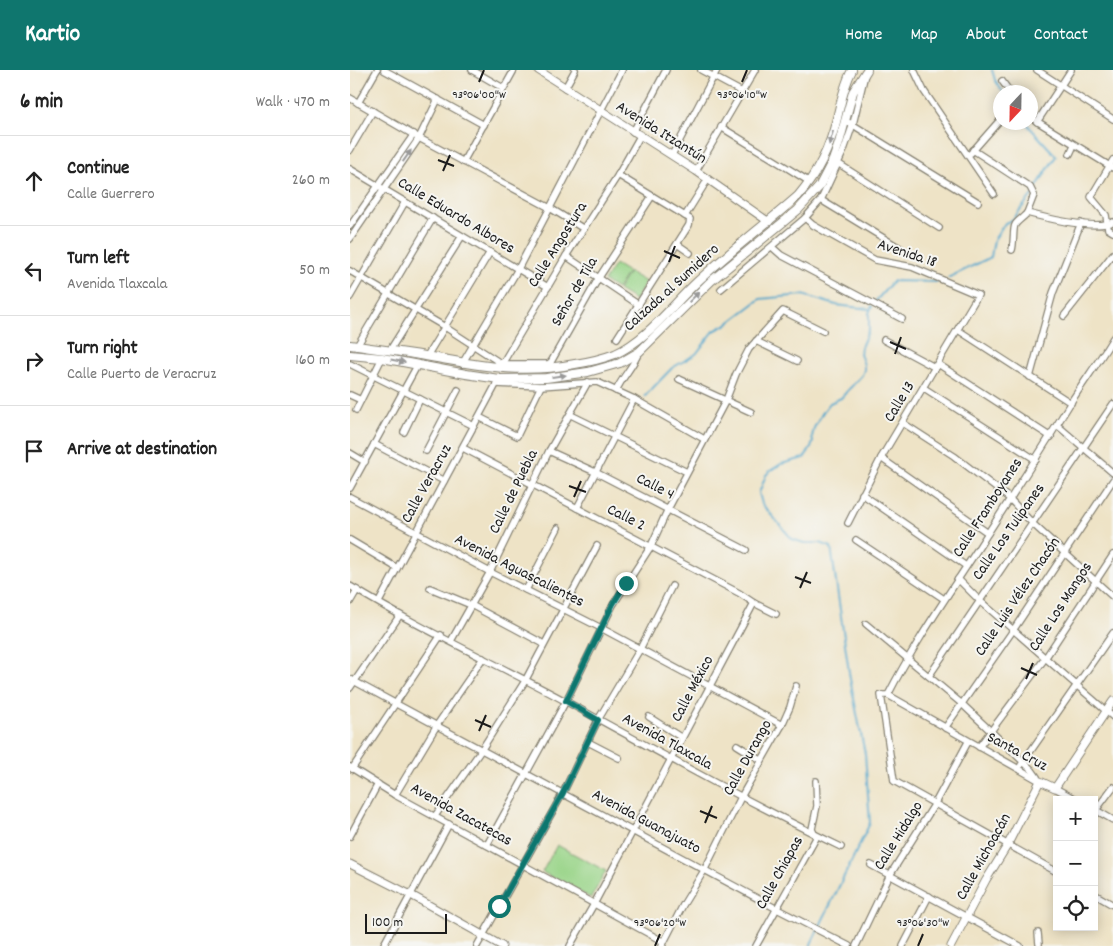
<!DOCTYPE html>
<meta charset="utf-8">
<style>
body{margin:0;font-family:Dekko,sans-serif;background:#f6f6f6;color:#222}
.controls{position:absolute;right:15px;bottom:15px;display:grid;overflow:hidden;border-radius:0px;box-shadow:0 2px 12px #0003}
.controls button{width:45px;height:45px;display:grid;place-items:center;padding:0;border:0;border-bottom:1px solid #e0e0e0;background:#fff;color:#222;font:25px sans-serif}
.compass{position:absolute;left:643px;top:15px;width:45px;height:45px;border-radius:50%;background:#fff;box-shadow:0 2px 12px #0003;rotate:202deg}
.scale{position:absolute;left:15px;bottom:12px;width:82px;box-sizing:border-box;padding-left:5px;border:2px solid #1c1c1c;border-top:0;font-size:14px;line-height:18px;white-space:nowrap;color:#1c1c1c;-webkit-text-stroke:4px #f6f6f2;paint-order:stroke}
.stop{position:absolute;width:15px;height:15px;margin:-11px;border:4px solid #0f766e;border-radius:50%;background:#fff}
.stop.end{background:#0f766e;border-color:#fff;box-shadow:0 1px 5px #0008}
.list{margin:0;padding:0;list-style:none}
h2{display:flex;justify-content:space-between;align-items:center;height:65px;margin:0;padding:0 20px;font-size:21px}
h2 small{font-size:16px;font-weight:400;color:#767676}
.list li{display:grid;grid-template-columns:32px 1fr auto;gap:15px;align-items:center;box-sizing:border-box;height:90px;padding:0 20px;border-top:1px solid #e0e0e0}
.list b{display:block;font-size:19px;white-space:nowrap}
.list p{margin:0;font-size:16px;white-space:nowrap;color:#767676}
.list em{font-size:16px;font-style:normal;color:#767676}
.icon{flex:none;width:28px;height:28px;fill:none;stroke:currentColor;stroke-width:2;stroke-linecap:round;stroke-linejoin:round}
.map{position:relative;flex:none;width:763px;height:876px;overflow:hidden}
header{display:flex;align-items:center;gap:30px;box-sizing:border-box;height:70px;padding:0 25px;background:#0f766e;color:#fff}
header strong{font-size:24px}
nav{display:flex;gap:28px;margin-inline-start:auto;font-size:18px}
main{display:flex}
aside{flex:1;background:#fff}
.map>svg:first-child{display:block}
.green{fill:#99d488;stroke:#5a7852}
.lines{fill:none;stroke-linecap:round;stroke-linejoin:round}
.stream{stroke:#4ea5cb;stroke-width:2}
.minor-casing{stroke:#858071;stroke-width:8}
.tertiary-casing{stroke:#858071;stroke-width:9}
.secondary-casing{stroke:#858071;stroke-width:10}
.minor{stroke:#fff;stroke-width:5.5}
.tertiary{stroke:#fff;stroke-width:7}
.secondary{stroke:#fff;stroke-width:8}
.oneway{fill:#999}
.route{stroke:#0f766e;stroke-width:6}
.ticks{fill:none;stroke:#1c1c1c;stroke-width:2}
.labels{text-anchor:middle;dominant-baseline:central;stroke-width:4;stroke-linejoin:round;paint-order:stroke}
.street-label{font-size:16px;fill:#1c1c1c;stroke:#f6f6f2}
.ticks-label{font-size:12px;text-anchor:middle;fill:#1c1c1c;stroke:#f6f6f2;stroke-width:4;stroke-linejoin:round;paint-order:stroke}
</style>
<header>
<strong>Kartio</strong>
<nav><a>Home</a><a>Map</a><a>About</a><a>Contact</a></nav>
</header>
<main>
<aside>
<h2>6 min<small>Walk · 470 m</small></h2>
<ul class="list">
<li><svg class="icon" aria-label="ahead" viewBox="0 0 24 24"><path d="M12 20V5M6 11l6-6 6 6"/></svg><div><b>Continue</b><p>Calle Guerrero</p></div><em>260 m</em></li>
<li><svg class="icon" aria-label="left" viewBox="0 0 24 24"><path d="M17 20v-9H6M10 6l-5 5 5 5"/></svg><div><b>Turn left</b><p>Avenida Tlaxcala</p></div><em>50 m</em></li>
<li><svg class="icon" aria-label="right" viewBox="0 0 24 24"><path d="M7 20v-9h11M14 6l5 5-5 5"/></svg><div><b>Turn right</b><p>Calle Puerto de Veracruz</p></div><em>160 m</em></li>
<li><svg class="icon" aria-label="arrive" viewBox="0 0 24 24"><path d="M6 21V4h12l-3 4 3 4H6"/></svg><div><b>Arrive at destination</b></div></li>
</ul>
</aside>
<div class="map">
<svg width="763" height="876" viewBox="0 0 763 876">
<rect width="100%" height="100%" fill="#f6f6f2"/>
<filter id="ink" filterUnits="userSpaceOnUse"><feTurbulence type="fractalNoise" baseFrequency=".02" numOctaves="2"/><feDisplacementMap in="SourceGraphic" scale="10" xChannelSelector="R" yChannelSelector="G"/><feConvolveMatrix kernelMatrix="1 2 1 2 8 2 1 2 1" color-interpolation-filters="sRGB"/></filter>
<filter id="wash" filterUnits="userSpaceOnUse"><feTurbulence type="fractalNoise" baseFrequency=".0096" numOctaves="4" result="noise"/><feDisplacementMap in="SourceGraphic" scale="20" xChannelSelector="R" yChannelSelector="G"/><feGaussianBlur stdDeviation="1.12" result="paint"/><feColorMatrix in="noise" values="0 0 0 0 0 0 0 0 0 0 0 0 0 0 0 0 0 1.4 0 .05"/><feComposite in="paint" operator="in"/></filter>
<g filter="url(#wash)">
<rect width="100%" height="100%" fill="#eee3c6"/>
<g class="green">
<polygon points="265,194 278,202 267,219 254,211"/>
<polygon points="279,202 296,212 285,230 268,220"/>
<polygon points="207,775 256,801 241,828 192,802"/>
</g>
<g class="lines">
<g class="stream">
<polyline points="642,0 645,10 653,22"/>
<polyline points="675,52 706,86 684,121"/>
<polyline points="598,208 641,187 644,170 655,153 662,150 682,125"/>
<polyline points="525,232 543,211 589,212"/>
<polyline points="295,326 322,298 346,284 364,261 377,254 410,229 453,225 486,235 519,239"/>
<polyline points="461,876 461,874 520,753 515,684 500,609 481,477 470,473 454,473 442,469 412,434 409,423 416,405 420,401 431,394 454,388 461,378 463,372 462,367 464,358 473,342 480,333 491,328 512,305 514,300 514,295 510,284 511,277 519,259 519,243 522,236"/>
</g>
</g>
</g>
<g filter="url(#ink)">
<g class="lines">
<defs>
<g id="minor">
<polyline points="34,0 134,55"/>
<polyline points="122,0 153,18"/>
<polyline points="351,0 392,22"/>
<polyline points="564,0 574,21 644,124"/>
<polyline points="687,0 763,49"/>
<polyline points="652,11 660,22"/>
<polyline points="215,18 225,0"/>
<polyline points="0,28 69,68 200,138 234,159"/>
<polyline points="8,33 27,0"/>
<polyline points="680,47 763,98"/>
<polyline points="687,52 721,0"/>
<polyline points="500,53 628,132"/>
<polyline points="371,57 460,112"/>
<polyline points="283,62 316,0"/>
<polyline points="0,80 23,41"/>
<path d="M623,80L680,117L684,125L677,143C696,148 745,160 763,152"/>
<polyline points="621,83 650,50"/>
<polyline points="720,84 724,75"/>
<polyline points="322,85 367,0"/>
<polyline points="763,90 741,127 756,145 758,159 763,162"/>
<polyline points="113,92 164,0"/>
<polyline points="486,92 589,158"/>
<polyline points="0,99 198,217"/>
<polyline points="346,101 405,0"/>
<polyline points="471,130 550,178"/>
<polyline points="335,146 358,109"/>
<polyline points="455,148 463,155 525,190 562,197 628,225 531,388 498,453"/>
<polyline points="0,156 64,64"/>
<polyline points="0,169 69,68 88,29"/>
<polyline points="327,174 340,183"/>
<polyline points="422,177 431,185 552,249"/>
<path d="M662,180C664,174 663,158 665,155C667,151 674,147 677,143"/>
<polyline points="216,186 289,235"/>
<polyline points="0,201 95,257 152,294 198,294 201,292 248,209 302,126"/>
<polyline points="371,219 455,148 471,130 494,80 503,54 515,4"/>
<polyline points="0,227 55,132"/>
<polyline points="714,246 763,184"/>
<polyline points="608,260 721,333"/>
<polyline points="267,268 339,155 340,149 268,105"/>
<polyline points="534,270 586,298"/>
<polyline points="406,271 447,291"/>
<polyline points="7,276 83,148"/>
<polyline points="40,280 112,166"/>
<polyline points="77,286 140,182"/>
<polyline points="0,294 124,356"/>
<polyline points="112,294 168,199 272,0"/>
<polyline points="588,294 701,367"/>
<polyline points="152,297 152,294 216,186 268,105 290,66"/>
<polyline points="680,307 703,223 731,153"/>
<polyline points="329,309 401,342"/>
<polyline points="146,314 191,316 247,312 284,329 354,369"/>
<polyline points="574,318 686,390"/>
<path d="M266,321C272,307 283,297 289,282"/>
<polyline points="0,325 11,330"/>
<polyline points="6,340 32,288"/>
<polyline points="221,345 337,402"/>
<polyline points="129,347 167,366 191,316"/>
<polyline points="553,353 604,386 659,428 683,454 763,527"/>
<polyline points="707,355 763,403"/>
<polyline points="54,362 70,329"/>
<polyline points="24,374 94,411"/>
<polyline points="113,378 389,523 404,533 426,544"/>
<polyline points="76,381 108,320"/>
<polyline points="199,381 245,402 396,480"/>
<polyline points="0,383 15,392"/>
<polyline points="531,388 638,463"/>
<polyline points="0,418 68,294"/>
<polyline points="512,424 616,496"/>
<polyline points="0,427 140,502 251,558 432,655"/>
<polyline points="227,438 284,329"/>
<polyline points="0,470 47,498"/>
<polyline points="506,470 594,529"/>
<polyline points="608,509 629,530 763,647"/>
<path d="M0,516C70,559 145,593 217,632C308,682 398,732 491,777"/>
<polyline points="80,518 121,535 194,574"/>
<polyline points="176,520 208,458"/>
<polyline points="0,532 7,520"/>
<polyline points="29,532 149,309"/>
<polyline points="516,554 612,634 682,700 687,707"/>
<polyline points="101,571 140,502 199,381 238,312"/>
<polyline points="579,606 763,334"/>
<polyline points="0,609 427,839 499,876"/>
<polyline points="0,618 50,545"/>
<path d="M538,625C567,568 604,517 638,463C666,420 694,376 721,332C735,310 750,290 763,268"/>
<polyline points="299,647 332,668"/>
<polyline points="595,658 664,559 763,410"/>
<polyline points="238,672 269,688"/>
<polyline points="387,675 411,690"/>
<polyline points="629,677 696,587 763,485"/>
<polyline points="671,695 763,563"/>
<polyline points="0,697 45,725 314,872"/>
<polyline points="2,699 91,565"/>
<polyline points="690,711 538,625 531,625 544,711 707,802"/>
<polyline points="705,718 727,730"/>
<polyline points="45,725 87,655 133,588"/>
<polyline points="744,739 763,750"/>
<polyline points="746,740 763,717"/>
<polyline points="85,746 132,679 175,611 247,476"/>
<polyline points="0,766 28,714"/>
<polyline points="137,775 216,631 263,535 301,476 318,439 376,330 386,304 399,279 433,241 473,261"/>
<polyline points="521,795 670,876"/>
<polyline points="744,824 763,835"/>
<polyline points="688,863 689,874"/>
<polyline points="33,876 99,754"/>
<polyline points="127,876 213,723 248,650 290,579 322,516"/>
<polyline points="220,876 244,834 404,533"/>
<polyline points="312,876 333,835 355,799 391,727 432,655 440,637 446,616"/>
<polyline points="406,876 466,768 462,759 467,736 466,711"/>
<polyline points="506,876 540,805 584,735 618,672"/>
<polyline points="553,876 579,826"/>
</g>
<g id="tertiary">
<polyline points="188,0 346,101 419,152"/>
<polyline points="0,794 61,825 152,876"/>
<polyline points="601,876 636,810 657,776 690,711 705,718 763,631"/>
</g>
<g id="secondary">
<path d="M0,275C25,279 50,281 75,286C128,295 170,305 225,294C238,292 252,289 265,284C298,269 321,236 347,212C379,182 415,155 448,126C468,103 480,78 487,48C491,32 494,15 502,0"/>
<polyline points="0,285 32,288 116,304 149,309 196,308 238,302 270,293 289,282 361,211 448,140 469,117 483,90 489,73 503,22 517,0"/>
</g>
</defs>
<use href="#minor" class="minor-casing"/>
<use href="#tertiary" class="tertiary-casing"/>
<use href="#secondary" class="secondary-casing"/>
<use href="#minor" class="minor"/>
<use href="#tertiary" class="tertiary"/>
<use href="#secondary" class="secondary"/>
</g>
<defs><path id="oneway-solid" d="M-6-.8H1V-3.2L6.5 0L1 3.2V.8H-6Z" transform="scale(1.25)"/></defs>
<g class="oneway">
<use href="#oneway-solid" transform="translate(481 68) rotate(106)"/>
<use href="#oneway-solid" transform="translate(57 86) rotate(-55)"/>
<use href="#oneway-solid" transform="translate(344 227) rotate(-45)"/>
<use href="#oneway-solid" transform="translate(48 291) rotate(11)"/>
<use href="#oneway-solid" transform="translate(209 306) rotate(-7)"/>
</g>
</g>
<g class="lines" filter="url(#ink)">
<polyline class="route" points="149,836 213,723 248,650 216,631 263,534 276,513"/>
</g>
<path class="ticks" d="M129,12L134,0M392,12L397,0M88,90L104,96M93,101L100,85M314,181L330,188M319,192L325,176M540,272L556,279M545,284L551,267M219,416L236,422M224,427L231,411M445,507L461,513M450,518L457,502M671,598L687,605M676,609L683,593M125,650L141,657M129,661L136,645M350,741L367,748M355,753L362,736M305,876L310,864M568,876L573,864"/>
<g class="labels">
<g class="street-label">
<text transform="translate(311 63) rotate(32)">Avenida Itzantún</text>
<text transform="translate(106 146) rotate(31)">Calle Eduardo Albores</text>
<text transform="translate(208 175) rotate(-58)">Calle Angostura</text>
<text transform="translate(557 184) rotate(18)">Avenida 18</text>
<text transform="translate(322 218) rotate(-42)">Calzada al Sumidero</text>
<text transform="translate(225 222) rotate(-60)">Señor de Tila</text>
<text transform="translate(550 332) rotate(-59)">Calle 13</text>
<text transform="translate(77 414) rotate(-61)">Calle Veracruz</text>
<text transform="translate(305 417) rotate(27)">Calle 4</text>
<text transform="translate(164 422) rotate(-64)">Calle de Puebla</text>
<text transform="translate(638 438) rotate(-57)">Calle Framboyanes</text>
<text transform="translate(276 448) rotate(27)">Calle 2</text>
<text transform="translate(659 462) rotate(-55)">Calle Los Tulipanes</text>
<text transform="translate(169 501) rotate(27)">Avenida Aguascalientes</text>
<text transform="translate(668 527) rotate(-56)">Calle Luis Vélez Chacón</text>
<text transform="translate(711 537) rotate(-57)">Calle Los Mangos</text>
<text transform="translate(343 619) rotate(-62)">Calle México</text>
<text transform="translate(317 672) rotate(29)">Avenida Tlaxcala</text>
<text transform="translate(667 682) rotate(28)">Santa Cruz</text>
<text transform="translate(398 688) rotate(-61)">Calle Durango</text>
<text transform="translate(111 745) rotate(29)">Avenida Zacatecas</text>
<text transform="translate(296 752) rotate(28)">Avenida Guanajuato</text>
<text transform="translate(549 766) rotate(-58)">Calle Hidalgo</text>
<text transform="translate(634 787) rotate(-61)">Calle Michoacán</text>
<text transform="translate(430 803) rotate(-61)">Calle Chiapas</text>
</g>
</g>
<g class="ticks-label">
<text x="129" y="28">93°06'00"W</text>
<text x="392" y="28">93°06'10"W</text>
<text x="310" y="856">93°06'20"W</text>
<text x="573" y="856">93°06'30"W</text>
</g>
</svg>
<div class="controls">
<button>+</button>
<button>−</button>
<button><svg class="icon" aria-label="locate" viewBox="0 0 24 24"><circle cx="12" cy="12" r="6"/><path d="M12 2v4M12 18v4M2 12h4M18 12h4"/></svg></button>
</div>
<svg class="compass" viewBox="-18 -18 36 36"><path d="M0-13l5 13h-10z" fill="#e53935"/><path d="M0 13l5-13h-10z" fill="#767676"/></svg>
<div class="scale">100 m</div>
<div class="stop" style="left:149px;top:836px"></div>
<div class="stop end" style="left:276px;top:513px"></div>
</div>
</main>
